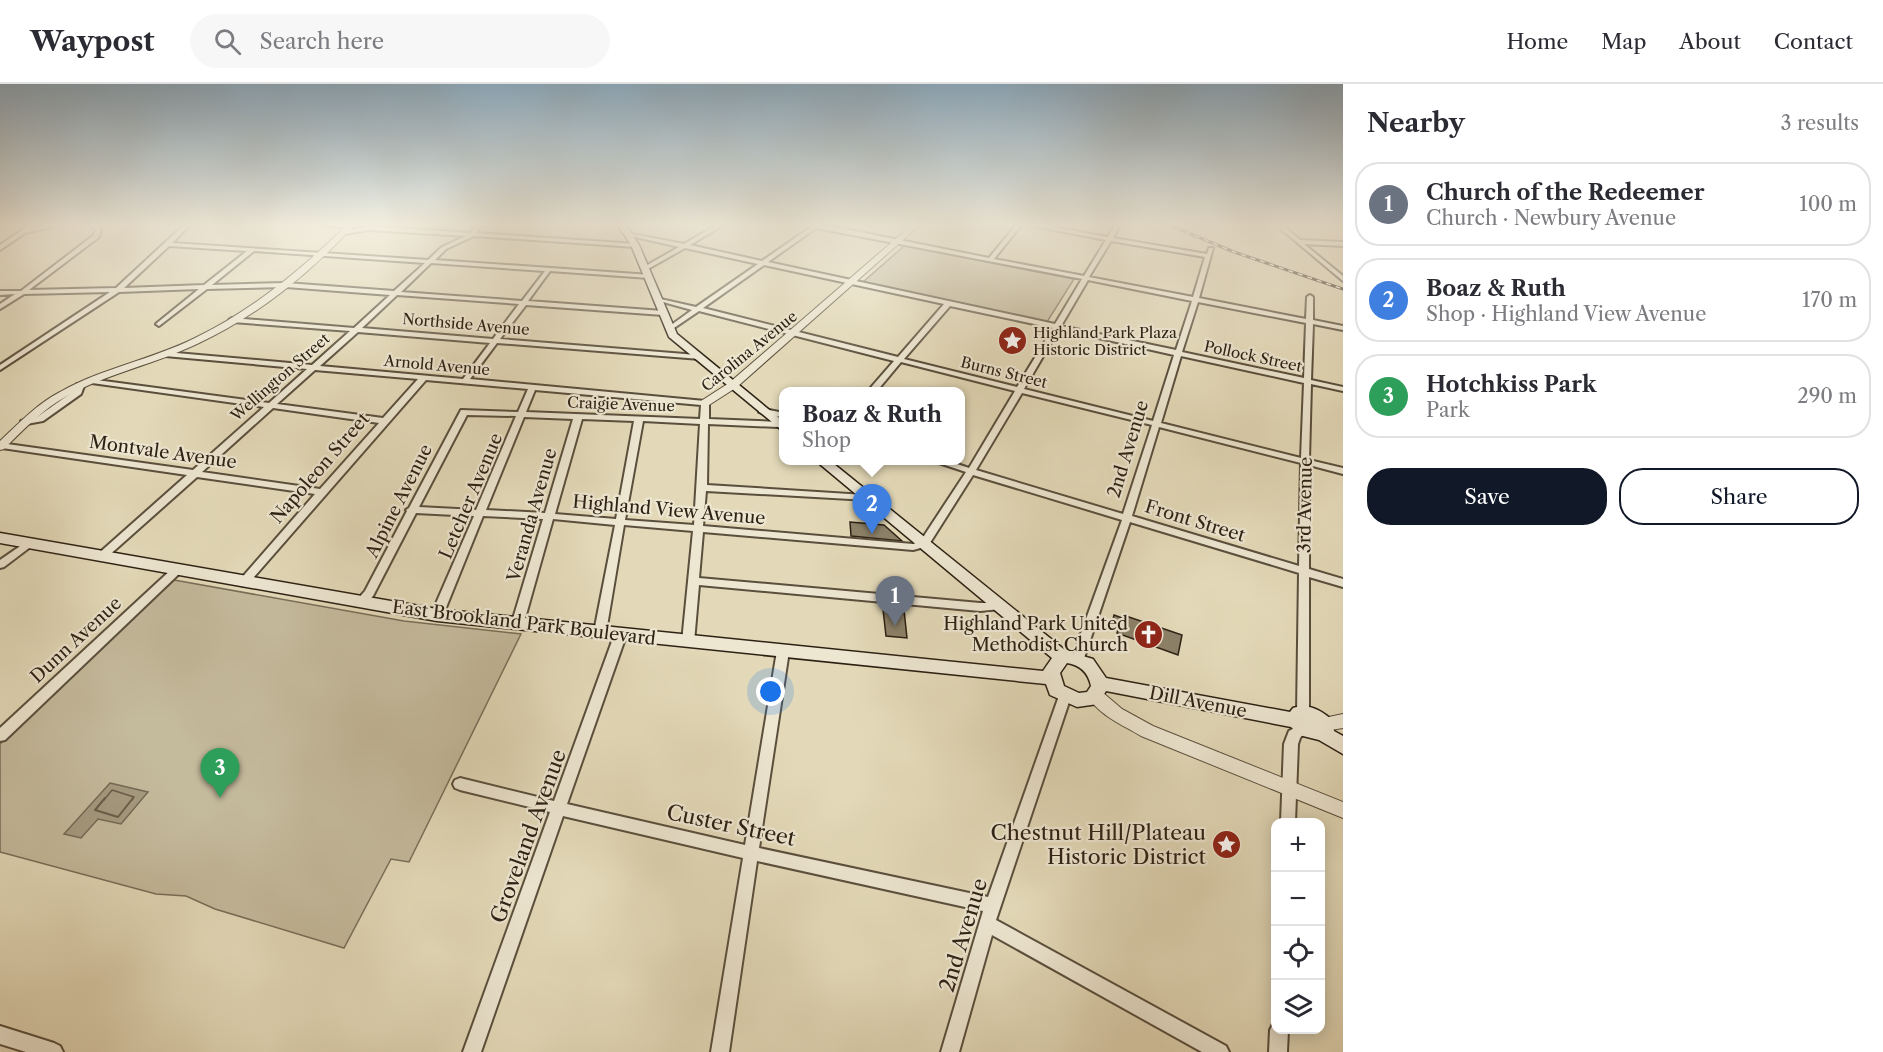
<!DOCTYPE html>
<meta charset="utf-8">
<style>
body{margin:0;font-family:"Libre Caslon Text",serif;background:#f7f7f7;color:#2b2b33}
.controls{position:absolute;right:18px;bottom:18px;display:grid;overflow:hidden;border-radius:12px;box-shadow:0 3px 15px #0003}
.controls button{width:54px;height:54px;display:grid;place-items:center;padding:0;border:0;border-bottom:2px solid #e1e1e2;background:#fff;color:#2b2b33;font:30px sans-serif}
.you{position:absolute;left:771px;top:608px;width:21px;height:21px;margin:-15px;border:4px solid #fff;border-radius:50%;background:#1a73e8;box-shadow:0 0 0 9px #1a73e833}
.badge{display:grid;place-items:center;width:39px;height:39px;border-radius:50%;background:#111827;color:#fff;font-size:20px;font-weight:700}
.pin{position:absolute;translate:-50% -50px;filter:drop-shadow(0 2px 3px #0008)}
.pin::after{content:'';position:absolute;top:32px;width:21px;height:18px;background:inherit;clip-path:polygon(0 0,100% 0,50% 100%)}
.popup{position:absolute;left:779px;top:303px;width:186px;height:78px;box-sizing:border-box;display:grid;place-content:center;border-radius:12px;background:#fff;filter:drop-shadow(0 2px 4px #0005);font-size:20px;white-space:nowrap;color:#7c7c81}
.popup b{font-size:22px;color:#2b2b33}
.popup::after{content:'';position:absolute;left:50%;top:100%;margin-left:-12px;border:12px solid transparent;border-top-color:#fff}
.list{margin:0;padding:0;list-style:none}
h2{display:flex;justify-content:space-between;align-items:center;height:78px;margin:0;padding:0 24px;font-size:26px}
h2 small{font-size:20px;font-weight:400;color:#7c7c81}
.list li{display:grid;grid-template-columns:39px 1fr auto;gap:18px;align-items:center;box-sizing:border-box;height:84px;margin:0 12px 12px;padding:0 12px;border:2px solid #e1e1e2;border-radius:24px}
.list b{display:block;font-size:22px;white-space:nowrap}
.list p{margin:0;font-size:20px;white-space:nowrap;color:#7c7c81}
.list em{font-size:20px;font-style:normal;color:#7c7c81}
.actions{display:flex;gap:12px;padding:18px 24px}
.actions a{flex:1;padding:14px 0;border:2px solid #111827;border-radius:24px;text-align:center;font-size:21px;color:#111827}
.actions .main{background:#111827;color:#fff}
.icon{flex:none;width:33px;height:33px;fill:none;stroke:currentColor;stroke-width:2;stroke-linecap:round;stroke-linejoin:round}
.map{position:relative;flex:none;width:1343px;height:968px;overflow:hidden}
header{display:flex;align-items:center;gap:36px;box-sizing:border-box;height:84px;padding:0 30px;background:#fff;border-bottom:2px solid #e1e1e2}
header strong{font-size:28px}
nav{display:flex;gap:33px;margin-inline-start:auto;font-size:21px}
.search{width:420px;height:54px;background:#f7f7f7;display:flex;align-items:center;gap:15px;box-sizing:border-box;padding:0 21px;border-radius:33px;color:#7c7c81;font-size:22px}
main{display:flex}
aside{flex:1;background:#fff}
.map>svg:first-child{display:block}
.green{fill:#c4ba9c;stroke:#786e58;stroke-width:1.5}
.water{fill:#a59a80;stroke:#756a55;stroke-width:1.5}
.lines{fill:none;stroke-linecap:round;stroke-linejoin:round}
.shore-far1{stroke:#695e4a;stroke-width:1.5}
.shore{stroke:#695e4a;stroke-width:2}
.building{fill:#8c8169;stroke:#2d2114;stroke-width:1.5}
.minor-casing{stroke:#5a4f3d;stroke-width:4}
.tertiary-casing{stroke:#5a4f3d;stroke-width:2}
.secondary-casing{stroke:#2d2114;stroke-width:3}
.minor{fill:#ede6d1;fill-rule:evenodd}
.tertiary{fill:#ede6d1;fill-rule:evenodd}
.secondary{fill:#ede6d1;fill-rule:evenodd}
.rail-casing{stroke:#2d2114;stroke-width:3}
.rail{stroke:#ede6d1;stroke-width:1.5;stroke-dasharray:5;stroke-linecap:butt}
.labels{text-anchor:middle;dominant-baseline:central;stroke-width:4.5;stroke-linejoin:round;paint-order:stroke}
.far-street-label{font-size:15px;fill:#2d2114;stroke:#ede6d1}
.far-poi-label{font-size:15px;fill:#2d2114;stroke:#ede6d1;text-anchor:start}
.street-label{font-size:18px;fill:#2d2114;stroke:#ede6d1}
.poi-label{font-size:18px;fill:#2d2114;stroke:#ede6d1;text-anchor:end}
.near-street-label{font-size:21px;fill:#2d2114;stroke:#ede6d1}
.near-poi-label{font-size:21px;fill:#2d2114;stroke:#ede6d1;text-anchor:end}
</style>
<header>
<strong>Waypost</strong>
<div class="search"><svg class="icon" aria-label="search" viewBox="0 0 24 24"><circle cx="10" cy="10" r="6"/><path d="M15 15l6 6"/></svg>Search here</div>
<nav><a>Home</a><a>Map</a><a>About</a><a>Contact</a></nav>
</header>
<main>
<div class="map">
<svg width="1343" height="968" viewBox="0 0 1343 968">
<rect width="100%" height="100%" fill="#e3d9b8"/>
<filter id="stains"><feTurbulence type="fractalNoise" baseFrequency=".00333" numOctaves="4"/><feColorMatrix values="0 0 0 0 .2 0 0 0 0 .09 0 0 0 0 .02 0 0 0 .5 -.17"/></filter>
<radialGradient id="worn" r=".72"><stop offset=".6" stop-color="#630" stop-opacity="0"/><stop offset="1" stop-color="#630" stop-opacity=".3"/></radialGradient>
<g class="green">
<polygon points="904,162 906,162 1074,195 1047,238 863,198"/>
<polygon points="174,496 404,537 521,550 409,778 391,775 344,864 215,825 186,812 156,810 0,768 0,660"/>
</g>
<polygon class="water" points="110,699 148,708 121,740 98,735 81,754 64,750"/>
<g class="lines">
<polyline class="shore-far1" points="104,716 112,706 134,713 132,716"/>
<polyline class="shore" points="105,714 95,726 118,733 133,714"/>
</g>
<g class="building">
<polygon points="850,438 884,441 902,457 851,452"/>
<polygon points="883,525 904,526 907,554 886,552"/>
<polygon points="1114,531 1122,534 1123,531 1182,551 1178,571 1117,549 1118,546 1111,543"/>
</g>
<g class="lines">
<defs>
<g id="minor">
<polygon points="31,140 37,140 31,146 52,140 62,140 25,149 0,166 0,161"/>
<path d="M89,140H95L101,145L99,153L29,206L116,204L185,140H191L172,159L428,176L442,163L466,152L369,146L344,150L341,148L369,142L471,149L476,140H481L476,149L637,160V162L635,163L474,152L446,165L435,176L651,191V193L649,194L550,187L528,217L663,227L666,229L663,231L526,221L500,255L697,271L701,273L700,275L497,259L470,295L705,317L709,319V335L781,338L782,340L778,343L708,340L707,401L865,411L868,412L870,414L868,416L706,407L703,442L913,460L920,458L966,388L930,376H945L969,384L1015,307L901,278L876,308H867L894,277L699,227L671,246H667V244L692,226L656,216V214L696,223L758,180L685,164L646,186L644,185V183L679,163L627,151V149L684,160L718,140H725L690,161L762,177L811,143L804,140H820L989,174L1017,140H1022L994,175L1084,192L1106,156L1023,140H1036L1108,153L1115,140H1120L1113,154L1207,170L1209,164H1213L1199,214L1306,235L1307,213L1310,211L1313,213V236L1343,242V246L1313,240L1311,296L1343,303V307L1311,300L1309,376L1343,384V390L1309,381V485L1343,495V503L1309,493V629L1307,633L1303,634L1299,633L1297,629L1299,489L1130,438L1084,574L1082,577H1074L1072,574L1122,436L973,391L928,462L913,466L703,448L699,494L980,519H1001L1003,522L1001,525L980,527L699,501L694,558L692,561H684L682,558L693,447L624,441L606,548L604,551H596L594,548L615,441L553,435L524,538L522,541H514L512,538L543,435L483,432L443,531L441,534H433L431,531L474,432L416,429L373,512L364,522H356L354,519L365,507L407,427L406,426L409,424L461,326L518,328L528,305L426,296L247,501L243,502L238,498L315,410L197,393L106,474H98L97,472L98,470L187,391L2,364L0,363V359L193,386L264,323L92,299L88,297L89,295L269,319L307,285L165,272L161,270L165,268L312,281L350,247L232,238L229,236L232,234L354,244L390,211L286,203L207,205L159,242L156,240L157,239L199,205L119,208L0,286V281L110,208L24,210L0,225V220L15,210L0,211V207H21L94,151L96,146ZM816,144L1082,195L1055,240L768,178ZM1111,157L1205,173L1193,213L1089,193ZM169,162L247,167L204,201L124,204ZM254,167L425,179L394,207L286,199L212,201ZM431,179L545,187L522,217L401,208ZM764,181L944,220L898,273L703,224ZM1088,196L1192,217L1176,266L1061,242ZM397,211L519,220L493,255L362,244ZM1198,218L1306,239L1304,294L1182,268ZM950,222L1053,244L1017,303L904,275ZM1059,245L1174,271L1153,337L1024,305ZM358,248L490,259L463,295L320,282ZM1181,272L1304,299L1301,374L1161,339ZM315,286L418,295L383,334L277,320ZM535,306L701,321L700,335L526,328ZM1022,309L1152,341L1123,430L976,386ZM273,324L379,339L320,405L202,388ZM467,331L516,332L476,426L419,423ZM524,333L573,335L545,429L486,426ZM582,335L634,337L616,435L555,430ZM643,337L700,340L694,441L625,436ZM1159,343L1301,379L1299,482L1132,432Z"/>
<polygon points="313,140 349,140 353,142 350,144"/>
<polygon points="1275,140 1281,140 1300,156 1343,158 1343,162 1304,160 1343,192 1343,197"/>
<polygon points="77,300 83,300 84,302 81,310 43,337 21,341 21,337 37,333 74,307"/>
<polygon points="759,324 784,329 784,334 759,328"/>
<polygon points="29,456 34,459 33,461 4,483 0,484 0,476"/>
<polygon points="177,483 181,484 182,486 181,488 5,656 0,657 0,644 173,484"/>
<polygon points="621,545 625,546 627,549 567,720 745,761 777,567 779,564 787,564 789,567 759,764 988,813 1059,612 1061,609 1065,607 1069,609 1071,612 996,836 1226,962 1229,968 1202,968 992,851 959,968 941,968 983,827 757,777 729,968 711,968 743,774 563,732 481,968 463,968 550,728 460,706 455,704 453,700 455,696 460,694 554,717 615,549 617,546"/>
<polygon points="1303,639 1308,640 1309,644 1300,654 1298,660 1295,738 1281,738 1284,660 1289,647"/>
<polygon points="1276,939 1276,946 1288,946 1287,968 1269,968 1270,946 1273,940"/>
<polygon points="0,942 54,959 60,962 63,968 26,968 0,960"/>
</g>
<g id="tertiary">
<path d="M348,140H355C312,188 257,232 199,259C156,280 108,289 67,312C43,325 23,346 4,365L0,366V357C19,339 37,320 60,308C102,284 151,276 195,254C253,226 302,185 348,140Z"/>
<polygon points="913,140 921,140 737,303 709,321 701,321 701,317 729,299"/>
<path d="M1095,605L1101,607L1122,625L1153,642L1343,718V734L1141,652C1123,641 1098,631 1087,611L1089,607Z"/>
<polygon points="1343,630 1343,644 1325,647 1319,645 1317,640 1319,635"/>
</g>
<g id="secondary">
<polygon points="617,140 625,140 639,161 677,250 784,338 784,348 669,253 631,161"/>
<path d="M815,376H829L1066,567L1093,575L1106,594L1290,628L1293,624C1308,619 1320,626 1331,635L1334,647L1343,652V670L1319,656L1299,651L1291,643L1106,607L1098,620L1077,623L1050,611L1046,600L437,537L0,459V449L437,525L1043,587L1052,574ZM1067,579C1080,581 1088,588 1091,602L1087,608L1079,609L1064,602L1060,589Z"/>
</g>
</defs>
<use href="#minor" class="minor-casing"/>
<use href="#tertiary" class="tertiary-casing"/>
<use href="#secondary" class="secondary-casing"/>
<use href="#minor" class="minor"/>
<use href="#tertiary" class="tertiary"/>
<use href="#secondary" class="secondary"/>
<defs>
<polyline id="rail" points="1167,140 1234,168 1343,205"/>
</defs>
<use href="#rail" class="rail-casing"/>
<use href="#rail" class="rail"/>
</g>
<linearGradient id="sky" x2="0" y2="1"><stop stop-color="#8daabe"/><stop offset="0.51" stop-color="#f2eedf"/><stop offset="1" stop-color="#f2eedf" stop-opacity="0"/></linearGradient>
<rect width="1343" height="276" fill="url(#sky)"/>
<defs>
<symbol id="sight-disc" viewBox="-11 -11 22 22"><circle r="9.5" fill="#8f2418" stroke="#ede6d1"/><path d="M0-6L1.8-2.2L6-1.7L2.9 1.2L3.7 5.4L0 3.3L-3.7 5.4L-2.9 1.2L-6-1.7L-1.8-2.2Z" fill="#fff"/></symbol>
<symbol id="church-disc" viewBox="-11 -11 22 22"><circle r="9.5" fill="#8f2418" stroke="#ede6d1"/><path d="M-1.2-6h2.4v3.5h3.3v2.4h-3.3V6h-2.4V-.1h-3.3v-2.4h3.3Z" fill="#fff"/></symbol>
</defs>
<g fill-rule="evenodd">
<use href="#sight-disc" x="996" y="240" width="33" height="33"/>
<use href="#church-disc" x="1132" y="534" width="33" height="33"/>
<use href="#sight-disc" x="1210" y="744" width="33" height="33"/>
</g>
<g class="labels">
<g class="far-street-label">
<text transform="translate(466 240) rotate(5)">Northside Avenue</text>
<text transform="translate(749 267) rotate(-39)">Carolina Avenue</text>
<text transform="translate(1253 272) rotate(12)">Pollock Street</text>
<text transform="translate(437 281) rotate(5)">Arnold Avenue</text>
<text transform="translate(1004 288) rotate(14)">Burns Street</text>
<text transform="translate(280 293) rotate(-41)">Wellington Street</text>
<text transform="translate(621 320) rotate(2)">Craigie Avenue</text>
</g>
<g class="far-poi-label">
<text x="1033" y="248">Highland Park Plaza<tspan x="1033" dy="17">Historic District</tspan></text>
</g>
<g class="street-label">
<text transform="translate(1128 365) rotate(-73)">2nd Avenue</text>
<text transform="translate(163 368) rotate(8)">Montvale Avenue</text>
<text transform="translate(320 384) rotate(-49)">Napoleon Street</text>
<text transform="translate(471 412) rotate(-67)">Letcher Avenue</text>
<text transform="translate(399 417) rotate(-63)">Alpine Avenue</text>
<text transform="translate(1305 421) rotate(-89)">3rd Avenue</text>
<text transform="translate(669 426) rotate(5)">Highland View Avenue</text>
<text transform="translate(532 431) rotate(-74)">Veranda Avenue</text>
<text transform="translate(1195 437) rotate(17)">Front Street</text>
<text transform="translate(524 539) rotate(7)">East Brookland Park Boulevard</text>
<text transform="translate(76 556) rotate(-43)">Dunn Avenue</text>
<text transform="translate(1198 618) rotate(11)">Dill Avenue</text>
</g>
<g class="poi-label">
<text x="1128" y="540">Highland Park United<tspan x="1128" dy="21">Methodist Church</tspan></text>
</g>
<g class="near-street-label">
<text transform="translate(731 741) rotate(12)">Custer Street</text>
<text transform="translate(528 752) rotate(-70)">Groveland Avenue</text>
<text transform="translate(963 851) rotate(-73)">2nd Avenue</text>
</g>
<g class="near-poi-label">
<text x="1206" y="748">Chestnut Hill/Plateau<tspan x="1206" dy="24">Historic District</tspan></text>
</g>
</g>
<rect width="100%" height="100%" filter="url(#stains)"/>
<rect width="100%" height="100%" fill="url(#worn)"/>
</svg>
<div class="controls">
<button>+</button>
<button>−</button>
<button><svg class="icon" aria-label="locate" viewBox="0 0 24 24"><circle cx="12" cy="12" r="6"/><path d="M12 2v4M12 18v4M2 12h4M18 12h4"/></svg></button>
<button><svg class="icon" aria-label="layers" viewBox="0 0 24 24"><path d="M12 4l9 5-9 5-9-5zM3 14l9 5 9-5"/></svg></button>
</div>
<div class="you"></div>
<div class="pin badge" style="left:895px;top:542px;background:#6b7280">1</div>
<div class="pin badge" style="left:872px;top:450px;background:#3f7fe0">2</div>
<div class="popup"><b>Boaz &amp; Ruth</b>Shop</div>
<div class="pin badge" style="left:220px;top:714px;background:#2e9e5b">3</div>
</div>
<aside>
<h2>Nearby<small>3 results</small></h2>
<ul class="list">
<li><span class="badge" style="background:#6b7280">1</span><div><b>Church of the Redeemer</b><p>Church · Newbury Avenue</p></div><em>100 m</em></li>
<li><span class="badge" style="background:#3f7fe0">2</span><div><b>Boaz &amp; Ruth</b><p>Shop · Highland View Avenue</p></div><em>170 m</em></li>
<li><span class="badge" style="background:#2e9e5b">3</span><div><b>Hotchkiss Park</b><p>Park</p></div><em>290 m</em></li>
</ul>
<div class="actions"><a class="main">Save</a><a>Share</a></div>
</aside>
</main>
